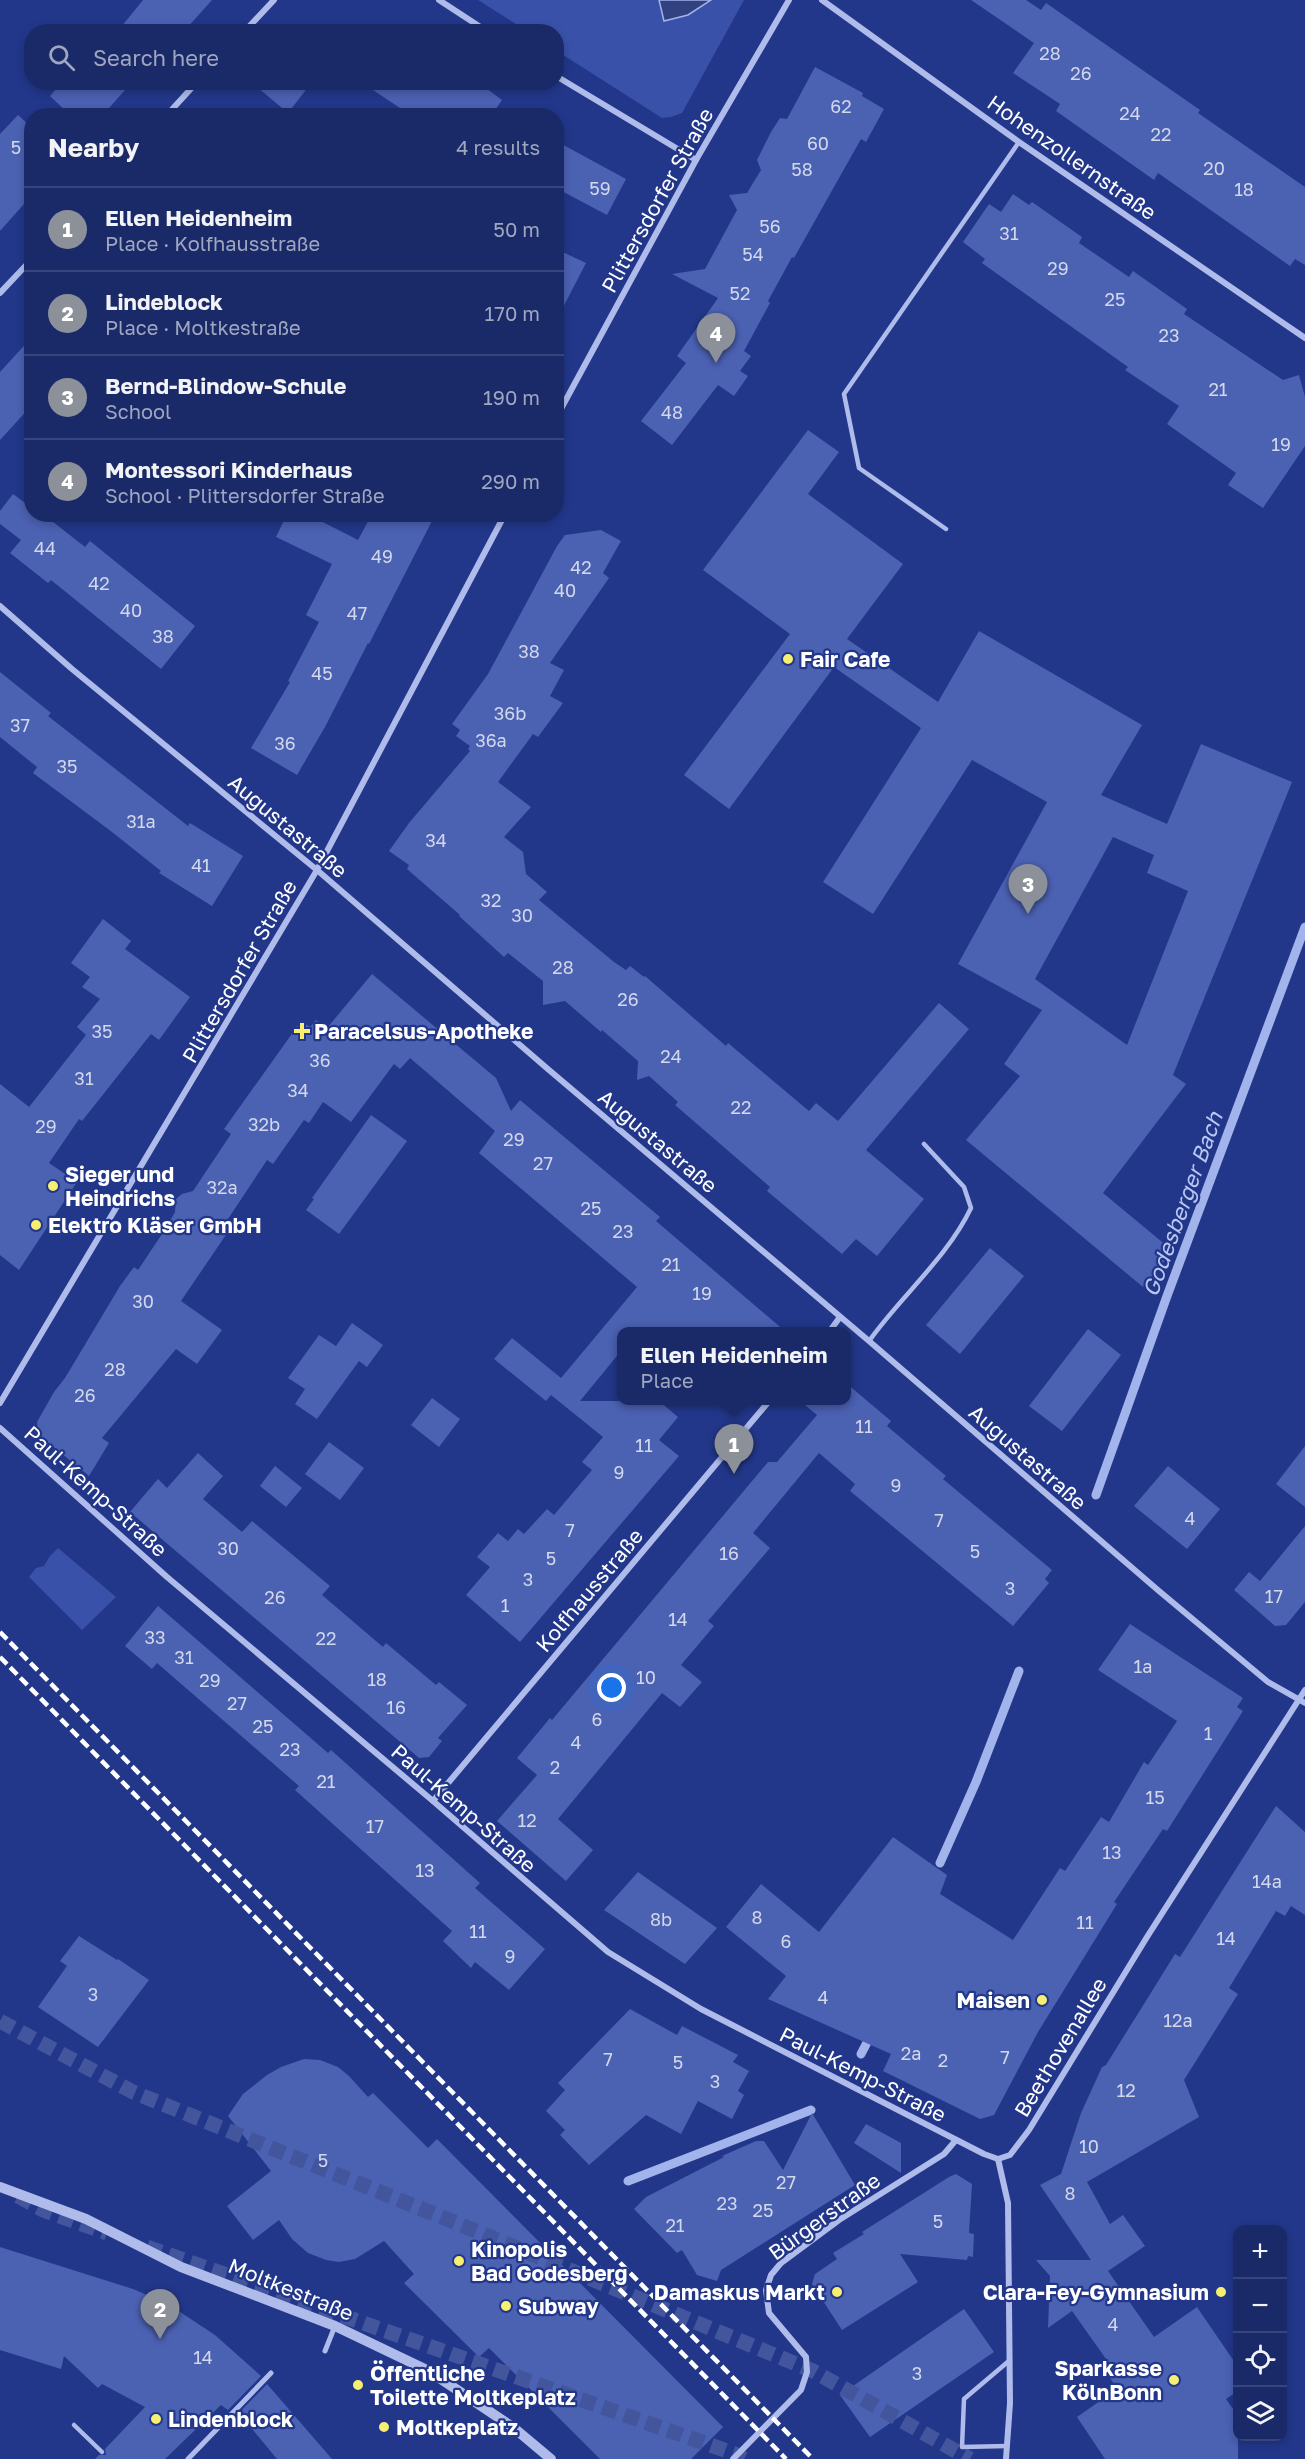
<!DOCTYPE html>
<meta charset="utf-8">
<style>
body{margin:0;font-family:"Golos Text",sans-serif;background:#23316e;color:#f1f3f6}
.controls{position:absolute;right:18px;bottom:18px;display:grid;overflow:hidden;border-radius:12px;box-shadow:0 3px 9px #0003}
.controls button{width:54px;height:54px;display:grid;place-items:center;padding:0;border:0;border-bottom:2px solid #38457c;background:#1a2968;color:#f1f3f6;font:30px sans-serif}
.you{position:absolute;left:612px;top:1688px;width:21px;height:21px;margin:-15px;border:4px solid #fff;border-radius:50%;background:#1a73e8;box-shadow:0 0 0 9px #1a73e833}
.badge{display:grid;place-items:center;width:39px;height:39px;border-radius:50%;background:#8c9099;color:#fff;font-size:20px;font-weight:700}
.pin{position:absolute;translate:-50% -50px;filter:drop-shadow(0 2px 3px #0008)}
.pin::after{content:'';position:absolute;top:32px;width:21px;height:18px;background:inherit;clip-path:polygon(0 0,100% 0,50% 100%)}
.popup{position:absolute;left:617px;top:1327px;width:234px;height:78px;box-sizing:border-box;display:grid;place-content:center;border-radius:12px;background:#1a2968;filter:drop-shadow(0 2px 4px #0005);font-size:20px;white-space:nowrap;color:#9fa6c0}
.popup b{font-size:22px;color:#f1f3f6}
.popup::after{content:'';position:absolute;left:50%;top:100%;margin-left:-12px;border:12px solid transparent;border-top-color:#1a2968}
.list{margin:0;padding:0;list-style:none}
h2{display:flex;justify-content:space-between;align-items:center;height:78px;margin:0;padding:0 24px;font-size:26px}
h2 small{font-size:20px;font-weight:400;color:#9fa6c0}
.list li{display:grid;grid-template-columns:39px 1fr auto;gap:18px;align-items:center;box-sizing:border-box;height:84px;padding:0 24px;border-top:2px solid #38457c}
.list b{display:block;font-size:22px;white-space:nowrap}
.list p{margin:0;font-size:20px;white-space:nowrap;color:#9fa6c0}
.list em{font-size:20px;font-style:normal;color:#9fa6c0}
.icon{flex:none;width:33px;height:33px;fill:none;stroke:currentColor;stroke-width:2;stroke-linecap:round;stroke-linejoin:round}
.map{position:relative;flex:none;width:1305px;height:2459px;overflow:hidden}
.search{position:absolute;background:#1a2968;box-shadow:0 3px 9px #0003;left:24px;top:24px;width:540px;height:66px;display:flex;align-items:center;gap:15px;box-sizing:border-box;padding:0 21px;border-radius:24px;color:#9fa6c0;font-size:22px}
.panel{position:absolute;background:#1a2968;box-shadow:0 3px 9px #0003;left:24px;top:108px;width:540px;height:414px;border-radius:24px}
.map>svg:first-child{display:block}
.green{fill:#3951a9}
.water{fill:#32417f;stroke:#a3b3eb;stroke-width:1.5}
.lines{fill:none;stroke-linecap:round;stroke-linejoin:round}
.stream{stroke:#a3b3eb;stroke-width:9}
.building{fill:#4b61b2;fill-rule:evenodd}
.primary-tunnel{stroke:#43559c;stroke-width:15;stroke-dasharray:15 8;stroke-linecap:butt}
.service{stroke:#afbbea;stroke-width:4.5}
.pedestrian{stroke:#afbbea;stroke-width:5}
.minor{stroke:#afbbea;stroke-width:6}
.tertiary{stroke:#afbbea;stroke-width:10}
.rail{stroke:#fff;stroke-width:4.5;stroke-dasharray:10 4.5;stroke-linecap:butt}
.poi-dot{fill:#f6ef71;stroke:#22378a;stroke-width:2}
.labels{text-anchor:middle;dominant-baseline:central;stroke-width:4.5;stroke-linejoin:round;paint-order:stroke}
.number-label{font-size:18px;fill:#d2d8ec}
.street-label{font-size:21px;fill:#fff;stroke:#22378a}
.poi-label{font-size:21px;font-weight:bold;fill:#fff;stroke:#22378a;text-anchor:start}
.water-label{font-size:22px;font-style:italic;fill:#bac7f2;stroke:#22378a}
</style>
<div class="map">
<svg width="1305" height="2459" viewBox="0 0 1305 2459">
<rect width="100%" height="100%" fill="#22378a"/>
<g class="green">
<polygon points="478,0 744,0 682,113 671,117 662,118 557,51 556,32 527,31"/>
<polygon points="58,1548 116,1597 82,1630 29,1577 36,1568 44,1566 50,1556"/>
</g>
<polygon class="water" points="659,0 711,0 688,15 664,21"/>
<g class="lines">
<g class="stream">
<polyline points="1096,1495 1167,1296 1305,927"/>
<polyline points="940,1863 976,1782 1019,1671"/>
<polyline points="861,2054 872,2033"/>
<polyline points="628,2181 811,2110"/>
</g>
</g>
<g class="building">
<polygon points="143,0 212,0 186,29 184,28 181,32 117,32"/>
<polygon points="971,0 1026,0 1041,10 1046,3 1200,110 1198,113 1305,187 1305,265 1295,259 1290,266 1158,173 1154,180 1056,111 1060,104 1013,73 1034,43"/>
<polygon points="815,67 863,93 862,96 884,109 866,142 861,139 794,258 792,257 768,301 770,303 744,351 751,356 740,371 748,376 734,396 718,385 672,445 641,421 686,363 677,356 718,298 672,274 705,269 737,210 729,195 747,193 761,170 757,160 771,132 780,118 787,119"/>
<polygon points="62,82 132,82 102,116 71,116 50,96"/>
<polygon points="251,82 312,82 288,113"/>
<polygon points="361,82 478,82 502,100 491,116 412,116"/>
<polygon points="18,115 32,128 32,195 0,231 0,134"/>
<polygon points="556,141 626,179 607,215 556,188"/>
<polygon points="1013,194 1029,205 1032,202 1082,237 1079,243 1129,277 1133,271 1187,309 1184,314 1283,380 1299,375 1305,397 1305,446 1263,508 1228,485 1236,473 1167,424 1179,406 1125,370 1128,367 982,263 985,259 963,242 989,204 1001,212"/>
<polygon points="556,249 586,263 556,321"/>
<polygon points="32,337 32,405 0,440 0,372"/>
<path d="M808,430L839,452L808,494L903,564L847,639L938,702L979,631L1142,725L1101,795L1167,824L1201,744L1292,782L1173,1075L1186,1084L1103,1193L1173,1251L1143,1287L966,1140L1020,1076L1004,1064L1042,1010L958,964L1047,802L972,760L873,914L823,882L921,728L834,667L729,809L684,775L790,634L703,570ZM1113,837L1154,855L1147,873L1188,891L1127,1045L1035,979Z"/>
<polygon points="13,494 32,508 32,514 43,514 85,547 90,541 195,626 161,669 51,580 48,583 10,553 21,540 0,524 0,511"/>
<polygon points="287,514 307,514 358,540 372,514 419,514 432,521 369,644 368,643 325,727 297,775 251,748 290,682 288,681 319,622 306,615 332,564 276,537"/>
<polygon points="601,530 621,541 603,573 609,578 550,663 564,670 550,696 563,703 538,737 533,734 498,782 531,807 504,837 523,852 526,874 547,892 539,900 614,962 626,970 630,966 644,977 645,976 726,1046 728,1043 809,1111 816,1103 838,1121 939,1003 969,1029 866,1150 924,1199 877,1256 856,1239 842,1254 767,1191 770,1187 675,1105 678,1102 649,1076 637,1080 638,1061 602,1030 601,1032 565,1001 543,1005 543,981 508,953 504,957 459,916 460,915 407,869 409,865 389,851 409,823 470,751 468,749 470,746 456,736 460,730 452,724 488,674 557,546 565,535"/>
<polygon points="0,672 51,713 48,716 188,826 190,823 243,856 212,906 159,873 161,871 112,832 33,773 37,767 0,737"/>
<polygon points="103,919 131,941 125,949 190,997 159,1040 151,1034 82,1121 79,1119 49,1163 77,1182 19,1270 0,1255 0,1084 29,1107 86,1035 77,1027 100,999 82,987 90,977 71,963"/>
<polygon points="372,974 496,1078 511,1111 520,1100 660,1217 656,1221 786,1332 621,1332 621,1351 580,1401 659,1401 678,1417 659,1440 679,1456 520,1642 466,1595 490,1567 477,1557 498,1533 508,1541 518,1529 524,1534 547,1509 554,1515 592,1470 582,1462 603,1437 551,1395 546,1401 494,1359 512,1338 561,1378 637,1287 479,1153 495,1131 410,1058 400,1069 394,1064 351,1122 323,1102 309,1123 304,1120 273,1164 267,1160 228,1219 234,1223 181,1301 222,1330 197,1364 176,1349 102,1438 109,1443 89,1476 38,1434 37,1422 54,1392 65,1378 120,1286 134,1267 138,1270 166,1228 175,1212 176,1199 182,1194 193,1191 231,1134 224,1129 301,1021 310,1027 316,1020 327,1028"/>
<polygon points="371,1115 407,1141 339,1234 306,1210 314,1199 312,1198"/>
<polygon points="990,1248 1024,1276 960,1354 926,1325"/>
<polygon points="352,1323 383,1345 367,1367 359,1361 317,1419 295,1404 305,1389 288,1378 319,1335 336,1346"/>
<polygon points="1088,1329 1121,1355 1062,1431 1029,1406"/>
<polygon points="846,1383 891,1421 887,1426 946,1476 943,1479 1052,1570 1045,1579 1049,1583 1013,1626 850,1491 855,1484 819,1453 753,1533 770,1548 708,1621 714,1626 681,1665 702,1682 680,1707 662,1693 558,1819 593,1850 566,1881 497,1821 537,1775 517,1758 550,1718 552,1720 768,1462 777,1462 817,1415 800,1401 846,1401"/>
<polygon points="432,1398 460,1419 439,1447 411,1425"/>
<polygon points="329,1442 364,1468 340,1500 305,1474"/>
<polygon points="1305,1446 1305,1507 1276,1484"/>
<polygon points="198,1453 223,1476 203,1499 242,1532 252,1521 330,1586 322,1595 383,1647 386,1643 436,1685 439,1682 467,1705 438,1738 442,1741 429,1757 419,1758 130,1512 158,1479 167,1488"/>
<polygon points="275,1466 302,1488 286,1507 260,1486"/>
<polygon points="1168,1466 1220,1509 1187,1549 1134,1506"/>
<polygon points="1305,1526 1305,1602 1286,1625 1275,1626 1234,1590 1249,1572 1260,1581"/>
<polygon points="158,1606 328,1753 331,1750 480,1883 475,1888 545,1949 509,1990 475,1962 471,1968 443,1941 452,1931 295,1790 299,1786 157,1663 152,1669 125,1646"/>
<polygon points="1130,1624 1243,1698 1237,1707 1243,1711 1167,1831 1163,1829 1114,1902 1117,1904 1038,2032 994,2115 980,2119 883,2071 891,2054 768,1999 786,1976 726,1927 761,1884 819,1932 893,1837 947,1875 940,1894 1013,1940 1060,1868 1065,1871 1101,1817 1109,1822 1144,1762 1148,1765 1177,1721 1098,1670"/>
<polygon points="1276,1806 1305,1832 1305,1915 1291,1906 1285,1916 1276,1911 1229,1988 1238,1994 1184,2080 1199,2117 1087,2182 1110,2224 1123,2215 1145,2246 1108,2271 1154,2337 1197,2307 1238,2367 1238,2391 1226,2399 1238,2416 1238,2459 1105,2459 1077,2417 1117,2389 1105,2370 1111,2366 1072,2311 1048,2328 1050,2276 1036,2260 1091,2260 1040,2185 1061,2174 1081,2113 1102,2067 1106,2065 1175,1954 1180,1957"/>
<polygon points="638,1872 717,1928 685,1964 604,1910"/>
<polygon points="79,1936 117,1960 118,1959 149,1980 98,2047 38,2007 67,1966 60,1961"/>
<polygon points="630,2009 677,2035 682,2026 738,2055 733,2062 749,2071 738,2091 744,2095 732,2119 698,2101 681,2134 646,2115 589,2165 560,2135 565,2130 546,2111 565,2090 558,2083"/>
<polygon points="304,2059 320,2060 338,2067 349,2076 368,2097 373,2093 428,2148 437,2139 723,2427 691,2459 600,2459 489,2348 479,2357 404,2283 414,2274 384,2241 355,2259 339,2262 326,2260 308,2253 292,2239 279,2220 253,2240 227,2206 271,2171 228,2116 243,2094 267,2075 281,2067"/>
<polygon points="812,2113 855,2185 721,2270 717,2281 697,2275 682,2250 677,2253 634,2209 646,2197 724,2157 722,2156 756,2141 764,2141 783,2170"/>
<polygon points="866,2124 901,2143 901,2173 854,2143"/>
<polygon points="956,2174 972,2184 969,2233 974,2234 973,2257 968,2256 967,2260 900,2254 918,2282 842,2330 812,2284 815,2274 837,2259 833,2253 864,2234 862,2232 949,2177"/>
<polygon points="0,2247 133,2289 168,2304 215,2335 261,2376 228,2410 221,2405 165,2459 95,2459 99,2455 106,2455 105,2449 145,2407 102,2384 98,2388 64,2356 61,2369 0,2350"/>
<polygon points="964,2309 994,2352 870,2437 840,2395"/>
<polygon points="267,2384 332,2459 277,2459 253,2430 236,2416"/>
</g>
<g class="lines">
<g class="primary-tunnel">
<polyline points="0,2021 133,2092 459,2224 813,2371 970,2459"/>
<polyline points="18,2196 43,2210 107,2233"/>
<polyline points="147,2247 733,2453 744,2459"/>
</g>
<g class="service">
<polyline points="946,529 859,468 844,394 1019,142"/>
<path d="M869,1341C901,1296 947,1258 971,1208L964,1187L924,1144"/>
<polyline points="74,2425 102,2452"/>
<polyline points="1007,2446 962,2447 964,2399 1010,2360"/>
</g>
<g class="pedestrian">
<polyline points="325,2351 335,2326"/>
<polyline points="188,2459 271,2373"/>
</g>
<g class="minor">
<polyline points="439,0 488,32"/>
<polyline points="822,0 1019,142 1305,338"/>
<polyline points="244,32 274,0"/>
<polyline points="556,76 696,160"/>
<polyline points="166,116 197,82"/>
<polyline points="0,293 32,259"/>
<polyline points="556,418 696,160 789,0"/>
<polyline points="0,606 72,669 317,870 549,1070 869,1341 1159,1591 1268,1682 1305,1703"/>
<polyline points="829,1332 840,1317"/>
<polyline points="0,1403 317,870 505,514"/>
<polyline points="0,1428 167,1577 433,1801 608,1952 701,2009 984,2154 998,2159"/>
<polyline points="433,1801 770,1400"/>
<polyline points="998,2159 1010,2155 1029,2130 1147,1937 1305,1690"/>
<polyline points="998,2159 1008,2203 1010,2403 1006,2459"/>
<polyline points="733,2459 801,2390 807,2372 806,2357 769,2313 766,2290 771,2275 781,2263 839,2220 944,2154 956,2140"/>
</g>
<polyline class="tertiary" points="0,2187 86,2219 181,2267 335,2326 429,2371 514,2428 551,2459"/>
<g class="rail">
<polyline points="0,1632 813,2459"/>
<polyline points="0,1657 786,2459"/>
</g>
</g>
<g class="poi-dot">
<circle cx="788" cy="659" r="6"/>
<path d="M299 1022h6v6h6v6h-6v6h-6v-6h-6v-6h6z"/>
<circle cx="53" cy="1186" r="6"/>
<circle cx="36" cy="1225" r="6"/>
<circle cx="1042" cy="2000" r="6"/>
<circle cx="459" cy="2261" r="6"/>
<circle cx="837" cy="2292" r="6"/>
<circle cx="1221" cy="2292" r="6"/>
<circle cx="506" cy="2306" r="6"/>
<circle cx="1174" cy="2380" r="6"/>
<circle cx="358" cy="2385" r="6"/>
<circle cx="156" cy="2419" r="6"/>
<circle cx="384" cy="2427" r="6"/>
</g>
<g class="labels">
<g class="number-label">
<text x="1050" y="53">28</text>
<text x="1081" y="73">26</text>
<text x="841" y="106">62</text>
<text x="1130" y="113">24</text>
<text x="1161" y="134">22</text>
<text x="818" y="143">60</text>
<text x="16" y="147">5</text>
<text x="1214" y="168">20</text>
<text x="802" y="169">58</text>
<text x="600" y="188">59</text>
<text x="1244" y="189">18</text>
<text x="770" y="226">56</text>
<text x="1009" y="233">31</text>
<text x="753" y="254">54</text>
<text x="1058" y="268">29</text>
<text x="740" y="293">52</text>
<text x="1115" y="299">25</text>
<text x="1169" y="335">23</text>
<text x="1218" y="389">21</text>
<text x="672" y="412">48</text>
<text x="1281" y="444">19</text>
<text x="45" y="548">44</text>
<text x="382" y="556">49</text>
<text x="581" y="567">42</text>
<text x="99" y="583">42</text>
<text x="565" y="590">40</text>
<text x="131" y="610">40</text>
<text x="357" y="613">47</text>
<text x="163" y="636">38</text>
<text x="529" y="651">38</text>
<text x="322" y="673">45</text>
<text x="510" y="713">36b</text>
<text x="20" y="725">37</text>
<text x="491" y="740">36a</text>
<text x="285" y="743">36</text>
<text x="67" y="766">35</text>
<text x="141" y="821">31a</text>
<text x="436" y="840">34</text>
<text x="201" y="865">41</text>
<text x="491" y="900">32</text>
<text x="522" y="915">30</text>
<text x="563" y="967">28</text>
<text x="628" y="999">26</text>
<text x="102" y="1031">35</text>
<text x="671" y="1056">24</text>
<text x="320" y="1060">36</text>
<text x="84" y="1078">31</text>
<text x="298" y="1090">34</text>
<text x="741" y="1107">22</text>
<text x="264" y="1124">32b</text>
<text x="46" y="1126">29</text>
<text x="514" y="1139">29</text>
<text x="543" y="1163">27</text>
<text x="222" y="1187">32a</text>
<text x="591" y="1208">25</text>
<text x="623" y="1231">23</text>
<text x="671" y="1264">21</text>
<text x="702" y="1293">19</text>
<text x="143" y="1301">30</text>
<text x="115" y="1369">28</text>
<text x="85" y="1395">26</text>
<text x="864" y="1426">11</text>
<text x="644" y="1445">11</text>
<text x="619" y="1472">9</text>
<text x="896" y="1485">9</text>
<text x="1190" y="1518">4</text>
<text x="939" y="1520">7</text>
<text x="570" y="1530">7</text>
<text x="228" y="1548">30</text>
<text x="975" y="1551">5</text>
<text x="729" y="1553">16</text>
<text x="551" y="1558">5</text>
<text x="528" y="1579">3</text>
<text x="1010" y="1588">3</text>
<text x="1274" y="1596">17</text>
<text x="275" y="1597">26</text>
<text x="505" y="1605">1</text>
<text x="678" y="1619">14</text>
<text x="155" y="1637">33</text>
<text x="326" y="1638">22</text>
<text x="184" y="1657">31</text>
<text x="1143" y="1666">1a</text>
<text x="646" y="1677">10</text>
<text x="377" y="1679">18</text>
<text x="210" y="1680">29</text>
<text x="237" y="1703">27</text>
<text x="396" y="1707">16</text>
<text x="597" y="1719">6</text>
<text x="263" y="1726">25</text>
<text x="1208" y="1733">1</text>
<text x="576" y="1742">4</text>
<text x="290" y="1749">23</text>
<text x="555" y="1767">2</text>
<text x="326" y="1781">21</text>
<text x="1155" y="1797">15</text>
<text x="527" y="1820">12</text>
<text x="375" y="1826">17</text>
<text x="1112" y="1852">13</text>
<text x="425" y="1870">13</text>
<text x="1267" y="1881">14a</text>
<text x="757" y="1917">8</text>
<text x="661" y="1919">8b</text>
<text x="1085" y="1922">11</text>
<text x="478" y="1931">11</text>
<text x="1226" y="1938">14</text>
<text x="786" y="1941">6</text>
<text x="510" y="1956">9</text>
<text x="93" y="1994">3</text>
<text x="823" y="1997">4</text>
<text x="1178" y="2020">12a</text>
<text x="911" y="2053">2a</text>
<text x="1005" y="2057">7</text>
<text x="608" y="2059">7</text>
<text x="943" y="2060">2</text>
<text x="678" y="2062">5</text>
<text x="715" y="2081">3</text>
<text x="1126" y="2090">12</text>
<text x="1089" y="2146">10</text>
<text x="323" y="2160">5</text>
<text x="786" y="2182">27</text>
<text x="1070" y="2193">8</text>
<text x="727" y="2203">23</text>
<text x="763" y="2210">25</text>
<text x="938" y="2221">5</text>
<text x="675" y="2225">21</text>
<text x="1113" y="2324">4</text>
<text x="203" y="2357">14</text>
<text x="917" y="2373">3</text>
</g>
<g class="street-label">
<text transform="translate(1072 157) rotate(35)">Hohenzollernstraße</text>
<text transform="translate(657 200) rotate(-61)">Plittersdorfer Straße</text>
<text transform="translate(288 826) rotate(40)">Augustastraße</text>
<text transform="translate(239 971) rotate(-60)">Plittersdorfer Straße</text>
<text transform="translate(658 1141) rotate(40)">Augustastraße</text>
<text transform="translate(1028 1457) rotate(41)">Augustastraße</text>
<text transform="translate(96 1491) rotate(42)">Paul-Kemp-Straße</text>
<text transform="translate(589 1590) rotate(-50)">Kolfhausstraße</text>
<text transform="translate(464 1808) rotate(41)">Paul-Kemp-Straße</text>
<text transform="translate(1060 2047) rotate(-59)">Beethovenallee</text>
<text transform="translate(863 2074) rotate(27)">Paul-Kemp-Straße</text>
<text transform="translate(824 2216) rotate(-36)">Bürgerstraße</text>
<text transform="translate(291 2289) rotate(22)">Moltkestraße</text>
</g>
<g class="poi-label">
<text x="800" y="659">Fair Cafe</text>
<text x="314" y="1031">Paracelsus-Apotheke</text>
<text x="65" y="1174">Sieger und<tspan x="65" dy="24">Heindrichs</tspan></text>
<text x="48" y="1225">Elektro Kläser GmbH</text>
<text x="1030" y="2000" text-anchor="end">Maisen</text>
<text x="471" y="2249">Kinopolis<tspan x="471" dy="24">Bad Godesberg</tspan></text>
<text x="825" y="2292" text-anchor="end">Damaskus Markt</text>
<text x="1209" y="2292" text-anchor="end">Clara-Fey-Gymnasium</text>
<text x="518" y="2306">Subway</text>
<text x="1162" y="2368" text-anchor="end">Sparkasse<tspan x="1162" dy="24">KölnBonn</tspan></text>
<text x="370" y="2373">Öffentliche<tspan x="370" dy="24">Toilette Moltkeplatz</tspan></text>
<text x="168" y="2419">Lindenblock</text>
<text x="396" y="2427">Moltkeplatz</text>
</g>
<g class="water-label">
<text transform="translate(1182 1204) rotate(-70)">Godesberger Bach</text>
</g>
</g>
</svg>
<div class="controls">
<button>+</button>
<button>−</button>
<button><svg class="icon" aria-label="locate" viewBox="0 0 24 24"><circle cx="12" cy="12" r="6"/><path d="M12 2v4M12 18v4M2 12h4M18 12h4"/></svg></button>
<button><svg class="icon" aria-label="layers" viewBox="0 0 24 24"><path d="M12 4l9 5-9 5-9-5zM3 14l9 5 9-5"/></svg></button>
</div>
<div class="you"></div>
<div class="pin badge" style="left:734px;top:1474px">1</div>
<div class="popup"><b>Ellen Heidenheim</b>Place</div>
<div class="pin badge" style="left:160px;top:2339px">2</div>
<div class="pin badge" style="left:1028px;top:914px">3</div>
<div class="pin badge" style="left:716px;top:363px">4</div>
<div class="search"><svg class="icon" aria-label="search" viewBox="0 0 24 24"><circle cx="10" cy="10" r="6"/><path d="M15 15l6 6"/></svg>Search here</div>
<section class="panel">
<h2>Nearby<small>4 results</small></h2>
<ul class="list">
<li><span class="badge">1</span><div><b>Ellen Heidenheim</b><p>Place · Kolfhausstraße</p></div><em>50 m</em></li>
<li><span class="badge">2</span><div><b>Lindeblock</b><p>Place · Moltkestraße</p></div><em>170 m</em></li>
<li><span class="badge">3</span><div><b>Bernd-Blindow-Schule</b><p>School</p></div><em>190 m</em></li>
<li><span class="badge">4</span><div><b>Montessori Kinderhaus</b><p>School · Plittersdorfer Straße</p></div><em>290 m</em></li>
</ul>
</section>
</div>
